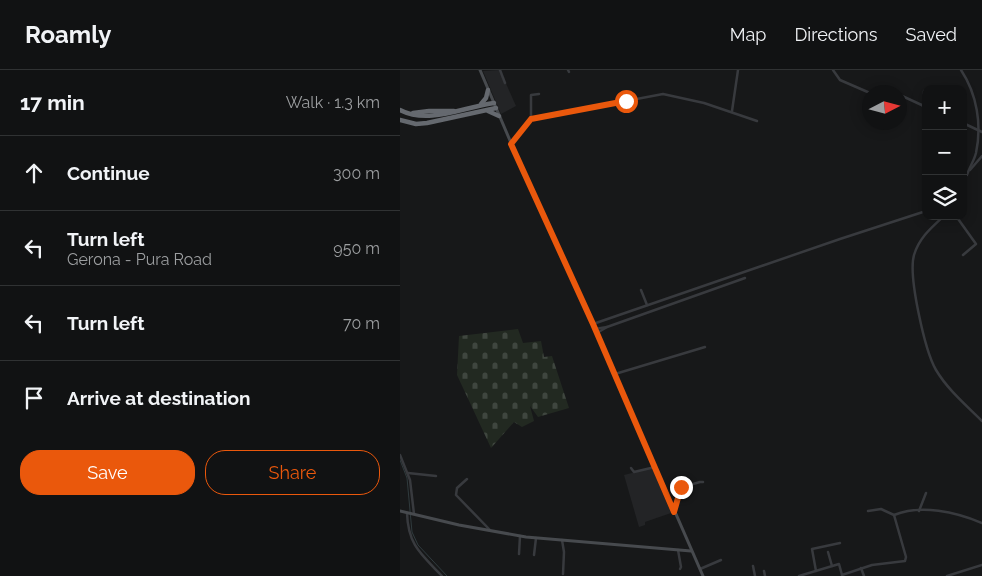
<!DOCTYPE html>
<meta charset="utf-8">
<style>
body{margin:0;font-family:Raleway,sans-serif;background:#1a1b1c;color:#f1f3f6}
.controls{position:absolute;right:15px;top:15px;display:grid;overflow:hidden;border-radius:10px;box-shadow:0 2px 12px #0003}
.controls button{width:45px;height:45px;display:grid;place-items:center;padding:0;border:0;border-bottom:1px solid #303233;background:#111213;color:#f1f3f6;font:25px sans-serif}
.compass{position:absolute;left:462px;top:15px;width:45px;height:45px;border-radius:50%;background:#111213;box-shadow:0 2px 12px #0003;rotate:84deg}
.stop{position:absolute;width:15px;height:15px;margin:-11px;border:4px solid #ea580c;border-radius:50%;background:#fff}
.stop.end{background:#ea580c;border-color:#fff;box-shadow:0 1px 5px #0008}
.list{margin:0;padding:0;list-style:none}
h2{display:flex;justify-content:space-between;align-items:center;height:65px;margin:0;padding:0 20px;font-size:21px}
h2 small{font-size:16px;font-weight:400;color:#9c9ea0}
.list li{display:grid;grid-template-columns:32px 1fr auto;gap:15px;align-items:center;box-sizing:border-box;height:75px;padding:0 20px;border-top:1px solid #303233}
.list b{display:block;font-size:19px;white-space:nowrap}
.list p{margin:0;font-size:16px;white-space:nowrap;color:#9c9ea0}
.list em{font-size:16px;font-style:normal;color:#9c9ea0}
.actions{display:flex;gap:10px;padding:15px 20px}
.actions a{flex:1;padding:11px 0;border:1px solid #ea580c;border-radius:20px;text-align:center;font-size:18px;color:#ea580c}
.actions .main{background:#ea580c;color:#fff}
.icon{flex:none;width:28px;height:28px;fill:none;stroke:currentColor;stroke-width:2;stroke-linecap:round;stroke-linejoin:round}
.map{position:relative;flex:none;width:582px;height:506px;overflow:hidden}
header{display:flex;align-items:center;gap:30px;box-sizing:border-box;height:70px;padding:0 25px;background:#111213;border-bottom:1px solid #303233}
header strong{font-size:24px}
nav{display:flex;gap:28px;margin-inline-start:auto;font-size:18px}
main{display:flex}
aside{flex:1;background:#111213}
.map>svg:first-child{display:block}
.built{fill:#232426}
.cemetery{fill:url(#cemetery-stones)}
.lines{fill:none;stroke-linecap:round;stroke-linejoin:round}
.stream{stroke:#303b3e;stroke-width:1}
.street{stroke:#383a3e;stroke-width:2.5}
.secondary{stroke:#474a4e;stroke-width:3}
.highway{stroke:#65696f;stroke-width:4.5}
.route{stroke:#ea580c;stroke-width:6}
</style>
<header>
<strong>Roamly</strong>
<nav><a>Map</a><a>Directions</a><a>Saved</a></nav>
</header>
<main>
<aside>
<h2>17 min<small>Walk · 1.3 km</small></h2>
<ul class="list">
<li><svg class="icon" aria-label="ahead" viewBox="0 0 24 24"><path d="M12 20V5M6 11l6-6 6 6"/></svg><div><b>Continue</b></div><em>300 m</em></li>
<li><svg class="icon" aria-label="left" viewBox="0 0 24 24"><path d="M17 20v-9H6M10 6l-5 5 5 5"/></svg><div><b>Turn left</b><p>Gerona - Pura Road</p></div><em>950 m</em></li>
<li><svg class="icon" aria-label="left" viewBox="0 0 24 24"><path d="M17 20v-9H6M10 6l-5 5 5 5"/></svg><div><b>Turn left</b></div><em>70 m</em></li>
<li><svg class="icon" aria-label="arrive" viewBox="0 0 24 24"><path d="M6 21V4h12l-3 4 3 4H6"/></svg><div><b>Arrive at destination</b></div></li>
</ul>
<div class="actions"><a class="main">Save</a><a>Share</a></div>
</aside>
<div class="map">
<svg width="582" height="506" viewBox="0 0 582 506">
<defs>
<pattern id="cemetery-stones" width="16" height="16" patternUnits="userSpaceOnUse" patternTransform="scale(1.25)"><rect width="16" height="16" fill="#222921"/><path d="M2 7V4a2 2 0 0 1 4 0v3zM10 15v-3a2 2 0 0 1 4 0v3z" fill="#3f463f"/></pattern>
</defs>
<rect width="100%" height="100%" fill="#171819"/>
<g class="built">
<polygon points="100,0 116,36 101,44 83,1"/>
<polygon points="252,398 271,443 245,452 245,455 239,457 224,405"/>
</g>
<polygon class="cemetery" points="118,259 123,273 141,271 144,287 152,286 169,338 138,347 130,336 134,351 122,357 114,352 91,378 57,305 59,266"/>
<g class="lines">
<polyline class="stream" points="0,390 7,408 12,462 18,475 47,506"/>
<g class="street">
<polyline points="100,0 105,13"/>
<polyline points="168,0 169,2"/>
<polyline points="433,0 440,10 470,23"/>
<path d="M561,0C577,24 582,55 576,83C574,91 569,98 567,105"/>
<polyline points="479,22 486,18 495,22"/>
<polyline points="500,25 526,37"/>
<polyline points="523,36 524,21"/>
<polyline points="332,41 338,0"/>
<polyline points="131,49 131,25 139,24"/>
<polyline points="563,53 582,62"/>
<polyline points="111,73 131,49 263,24 304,33 357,51"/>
<polyline points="570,100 582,86"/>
<polyline points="563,110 567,104"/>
<polyline points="563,112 565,116 563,119"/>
<path d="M544,146C531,158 519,168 514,185C508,206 525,281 536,300C548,320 566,335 582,351"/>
<polyline points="556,146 576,174 563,185"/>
<polyline points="241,220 247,235"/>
<polyline points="193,254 440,169 526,141"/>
<polyline points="195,259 207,257"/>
<polyline points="197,263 207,257 345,208"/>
<polyline points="215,304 305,277"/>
<polyline points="0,385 10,410 14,444"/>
<polyline points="231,398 234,402 255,397"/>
<polyline points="8,403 36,406"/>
<polyline points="67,409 57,418 56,425 90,460"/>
<polyline points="275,441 279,418 300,412 303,412"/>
<path d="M468,441L481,439L494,445C521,434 556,442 582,453"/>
<polyline points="519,441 526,423"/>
<path d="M7,443C8,475 21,484 42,506"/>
<polyline points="162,470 164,482 163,504"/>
<polyline points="278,480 281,497 280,499"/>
<polyline points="428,482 432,496"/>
<polyline points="119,484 120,466"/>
<polyline points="134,485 136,468"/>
<polyline points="353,496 355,506"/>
<polyline points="461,498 464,506"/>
<polyline points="300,499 321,490"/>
<polyline points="364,501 365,506"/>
<polyline points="416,501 412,479 440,473"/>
<polyline points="442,505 472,495 505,491 506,487 494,445"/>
<polyline points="399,506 439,494 442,505"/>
<polyline points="547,506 582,495"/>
</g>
<g class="secondary">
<polyline points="80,0 111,73 197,263 303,506"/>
<polyline points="0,441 59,455 126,467 291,481"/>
</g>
<g class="highway">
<polyline points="81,34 86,28 88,20"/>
<path d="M0,40C28,55 64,37 94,33"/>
<polyline points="88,41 99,46"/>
<polyline points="13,43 29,41 54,41"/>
<polyline points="0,50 16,54 27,53 96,38"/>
</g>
</g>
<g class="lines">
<polyline class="route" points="226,31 131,49 111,74 193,254 274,442 278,428 278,420 281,417"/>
</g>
</svg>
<div class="controls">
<button>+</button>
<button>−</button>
<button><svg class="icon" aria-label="layers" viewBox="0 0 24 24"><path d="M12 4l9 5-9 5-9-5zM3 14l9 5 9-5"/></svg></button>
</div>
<svg class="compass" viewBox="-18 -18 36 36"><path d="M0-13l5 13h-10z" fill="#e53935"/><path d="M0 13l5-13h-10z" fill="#9c9ea0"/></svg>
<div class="stop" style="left:226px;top:31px"></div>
<div class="stop end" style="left:281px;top:417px"></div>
</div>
</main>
